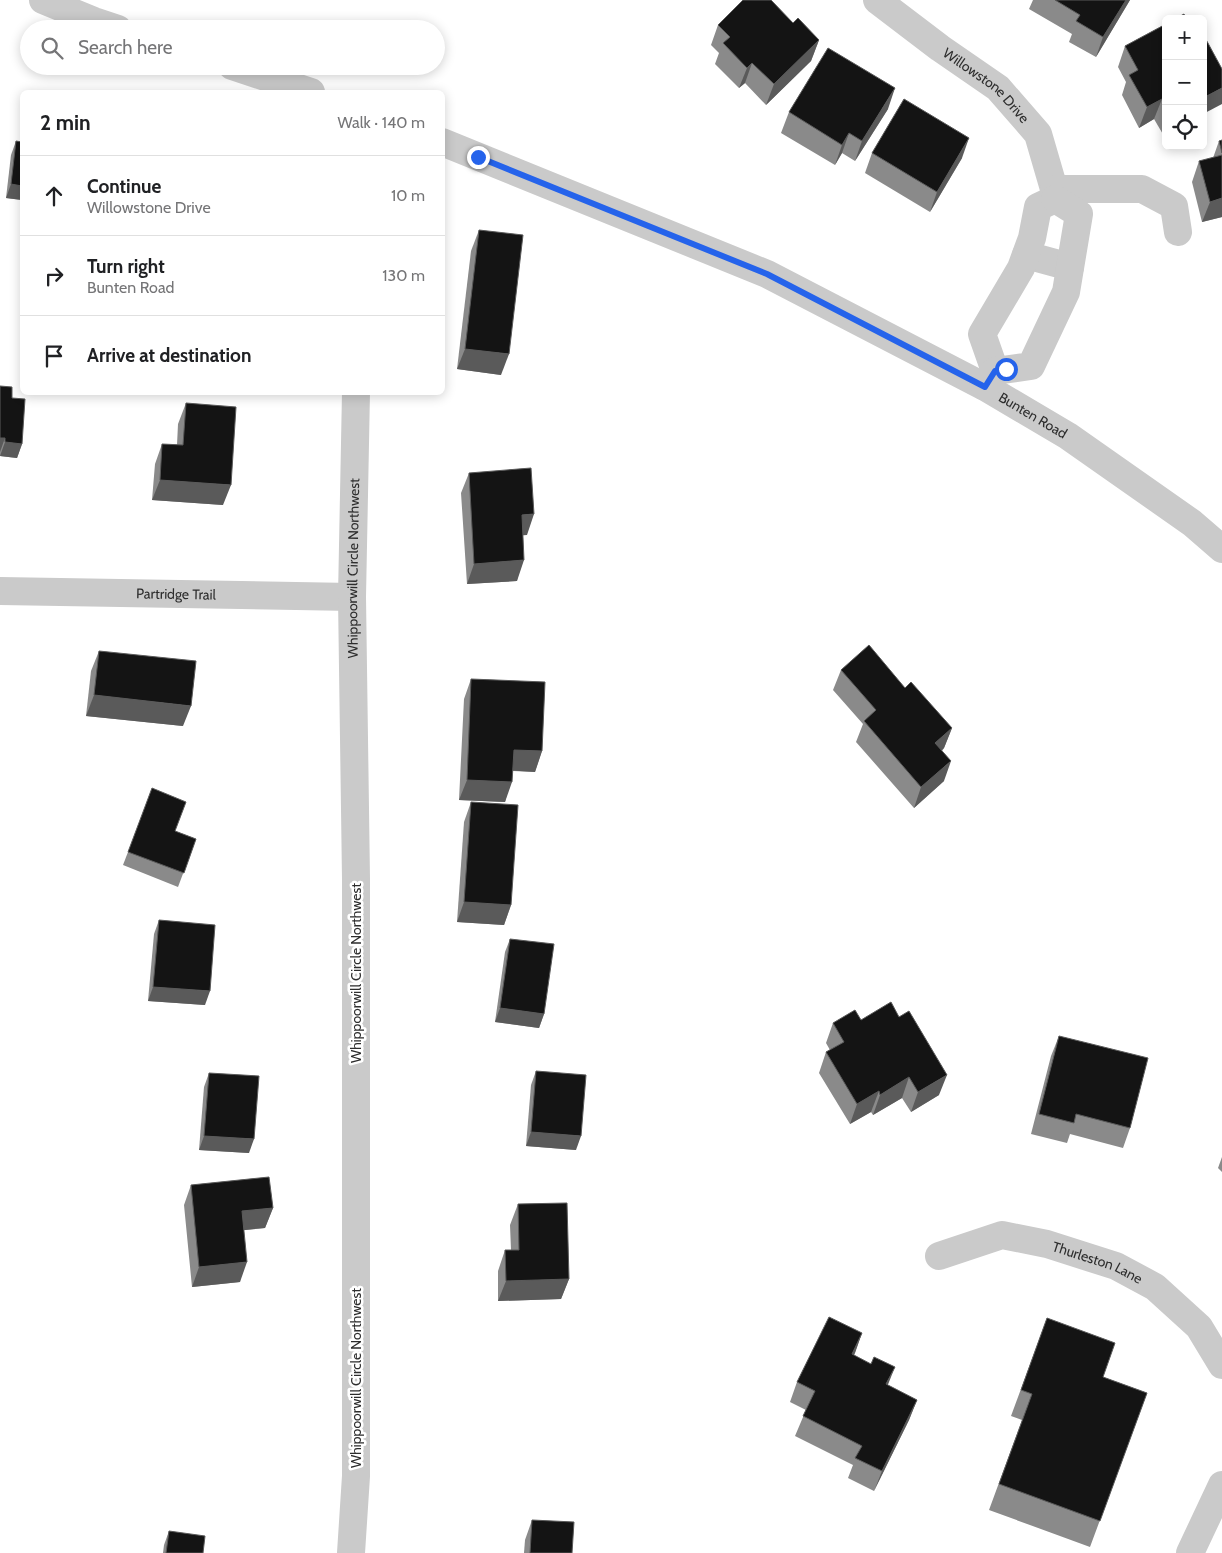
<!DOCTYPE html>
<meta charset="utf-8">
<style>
body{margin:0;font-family:Cabin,sans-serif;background:#f2f2f2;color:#202124}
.controls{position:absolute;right:15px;top:15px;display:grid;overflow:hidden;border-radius:8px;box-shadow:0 2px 12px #0003}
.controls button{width:45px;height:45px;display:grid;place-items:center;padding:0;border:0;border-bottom:1px solid #e0e0e0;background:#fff;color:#202124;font:25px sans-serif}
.stop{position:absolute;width:15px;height:15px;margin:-11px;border:4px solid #2563eb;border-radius:50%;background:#fff}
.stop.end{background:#2563eb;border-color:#fff;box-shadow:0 1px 5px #0008}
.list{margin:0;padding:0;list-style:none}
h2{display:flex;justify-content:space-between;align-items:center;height:65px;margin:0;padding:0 20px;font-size:21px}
h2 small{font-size:16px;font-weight:400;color:#757577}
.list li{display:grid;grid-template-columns:32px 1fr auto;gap:15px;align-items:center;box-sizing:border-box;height:80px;padding:0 20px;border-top:1px solid #e0e0e0}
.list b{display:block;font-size:19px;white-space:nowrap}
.list p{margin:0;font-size:16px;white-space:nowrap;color:#757577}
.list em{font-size:16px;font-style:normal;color:#757577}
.icon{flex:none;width:28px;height:28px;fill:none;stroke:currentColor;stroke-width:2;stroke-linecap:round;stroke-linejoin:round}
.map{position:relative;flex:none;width:1222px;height:1553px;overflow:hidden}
.search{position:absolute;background:#fff;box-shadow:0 2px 12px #0003;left:20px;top:20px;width:425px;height:55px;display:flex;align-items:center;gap:12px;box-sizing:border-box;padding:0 18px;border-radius:28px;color:#757577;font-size:19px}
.panel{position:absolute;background:#fff;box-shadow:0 2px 12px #0003;left:20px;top:90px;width:425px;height:305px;border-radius:8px}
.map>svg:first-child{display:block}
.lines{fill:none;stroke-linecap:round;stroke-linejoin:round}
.minor{stroke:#cacaca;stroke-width:28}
.wall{fill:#8a8a8a}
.shaded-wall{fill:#5a5a5a}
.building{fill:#141414;stroke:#5a5a5a}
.route{stroke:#2563eb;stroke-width:6}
.labels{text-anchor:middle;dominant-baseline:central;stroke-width:5;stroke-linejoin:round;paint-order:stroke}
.street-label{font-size:14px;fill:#2d2d2d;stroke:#fff}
</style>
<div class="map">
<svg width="1222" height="1553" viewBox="0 0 1222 1553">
<rect width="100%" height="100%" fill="#fff"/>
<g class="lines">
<g class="minor">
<polyline points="43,0 94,21 118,29"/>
<path id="s1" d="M877,0L940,48L998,88L1038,134L1054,189L1055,199"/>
<polyline points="232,66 311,92"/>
<path id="s2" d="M442,142L767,274L985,387L1068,436L1192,523L1222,549"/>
<polyline points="1054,189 1142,189 1174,206 1178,232"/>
<polyline points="1026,255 1070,267"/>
<polyline points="995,371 982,334 1021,268 1032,238 1038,207 1055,199"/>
<polyline points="985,387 995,371 1031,366 1066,292 1079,214 1055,199"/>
<path id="s3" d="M0,591L352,597"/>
<path id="s4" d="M939,1256L1002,1235L1047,1244L1116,1266L1155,1287L1199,1327L1222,1365"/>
<path id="s5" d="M351,1553L356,1476V879L352,597L356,392"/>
<polyline points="1190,1553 1222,1485"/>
</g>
</g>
<g class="wall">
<polygon points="1033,0 1130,0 1096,57 1069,42 1072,34 1029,9"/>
<polygon points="793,23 819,40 811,61 766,105 745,83 739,88 715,64 719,53 711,45 718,25"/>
<polygon points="1166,24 1166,135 1164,136 1154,119 1139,128 1122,95 1126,82 1118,67 1125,46"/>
<polygon points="888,109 855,161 842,153 835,165 781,133 789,112"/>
<polygon points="1222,140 1222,217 1202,222 1192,182 1199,161 1213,158 1219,141"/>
<polygon points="16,141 22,142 22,200 6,198 11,155"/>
<polygon points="872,153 962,158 930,212 865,173"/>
<polygon points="479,230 501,375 457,369 471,251"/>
<polygon points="0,386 12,398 22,444 17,458 0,456"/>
<polygon points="186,403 223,505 152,500 155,464 162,444 177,445 178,424"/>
<polygon points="469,473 527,535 523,535 517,581 467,584 461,493"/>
<polygon points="99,651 183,726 86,716 91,671"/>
<polygon points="841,670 905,688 952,728 944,748 942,751 944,781 914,808 856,742 863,724 833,690"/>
<polygon points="471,679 542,751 535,772 513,771 505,802 459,800 464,699"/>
<polygon points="471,802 511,905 504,925 457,922 464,822"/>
<polygon points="175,831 196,839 178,887 123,865 128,852"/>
<polygon points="159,920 205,1005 148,1001 154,934"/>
<polygon points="510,939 544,1014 539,1028 495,1022 505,952"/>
<polygon points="861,1020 939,1095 911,1112 902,1098 873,1115 871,1112 850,1124 819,1073 826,1052 830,1050 826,1043 833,1023"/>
<polygon points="1059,1036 1130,1128 1123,1148 1070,1134 1067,1143 1031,1134 1051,1056"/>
<polygon points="536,1071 576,1150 526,1146 531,1085"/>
<polygon points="209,1073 249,1153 199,1150 204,1087"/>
<polygon points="1222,1157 1222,1172 1218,1168"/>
<polygon points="191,1185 273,1208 265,1228 244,1230 240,1282 192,1287 184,1205"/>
<polygon points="518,1204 569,1279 561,1299 498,1301 498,1271 505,1250 511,1250 510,1225"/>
<polygon points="1047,1318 1103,1377 1147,1393 1090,1547 989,1510 1022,1420 1011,1416"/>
<polygon points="862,1333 854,1355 888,1386 917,1400 909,1420 874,1491 848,1478 853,1465 795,1436 806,1410 790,1402 797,1382"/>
<polygon points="532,1520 572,1553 524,1553 525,1540"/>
<polygon points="169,1531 203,1553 163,1553 164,1545"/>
</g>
<g class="shaded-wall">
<polygon points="1126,0 1130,0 1096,57 1103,37"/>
<polygon points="819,40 811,61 766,105 774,84"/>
<polygon points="752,63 745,83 739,88 747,68"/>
<polygon points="895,88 888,109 855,161 862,141"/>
<polygon points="1222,88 1222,104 1203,114 1203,98"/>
<polygon points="1162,99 1154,119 1139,128 1147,107"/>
<polygon points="849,133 842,153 835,165 842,145"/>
<polygon points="969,138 962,158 930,212 937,192"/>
<polygon points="11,184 22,186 22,200 6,198"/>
<polygon points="1222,198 1222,217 1202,222 1210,202"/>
<polygon points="465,349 509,354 501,375 457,369"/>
<polygon points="0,438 5,438 0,452"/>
<polygon points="5,442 22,444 17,458 0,456"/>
<polygon points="160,480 231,485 223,505 152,500"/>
<polygon points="534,514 527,535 514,536 522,515"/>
<polygon points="524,560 517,581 467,584 474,564"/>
<polygon points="94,695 191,706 183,726 86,716"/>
<polygon points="952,728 944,748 928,763 935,743"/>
<polygon points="514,750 542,751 535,772 506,770"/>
<polygon points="951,761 944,781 914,808 921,787"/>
<polygon points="467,780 512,782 505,802 459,800"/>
<polygon points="464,902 511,905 504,925 457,922"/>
<polygon points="153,987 210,991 205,1005 148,1001"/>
<polygon points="500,1008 544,1014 539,1028 495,1022"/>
<polygon points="947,1075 939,1095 911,1112 918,1092"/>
<polygon points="909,1077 902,1098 873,1115 880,1095"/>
<polygon points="879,1091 871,1112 850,1124 857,1104"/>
<polygon points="531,1132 581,1136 576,1150 526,1146"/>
<polygon points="204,1136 254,1139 249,1153 199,1150"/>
<polygon points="273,1208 265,1228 235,1231 242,1211"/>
<polygon points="247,1262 240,1282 192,1287 199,1267"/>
<polygon points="569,1279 561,1299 498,1301 506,1281"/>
<polygon points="862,1333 855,1353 844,1375 852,1354"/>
<polygon points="895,1367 887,1387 886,1384"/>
<polygon points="917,1400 909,1420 874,1491 882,1471"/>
</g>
<g class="building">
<polygon points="743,0 771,0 793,23 798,18 819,40 774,84 752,63 747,68 723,43 730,37 718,25"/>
<polygon points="1055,0 1126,0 1103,37 1076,21 1080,15"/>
<polygon points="1184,14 1186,19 1175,19"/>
<polygon points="1166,24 1166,106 1162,99 1147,107 1129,75 1138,70 1125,46"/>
<polygon points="1203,34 1222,69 1222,88 1203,98"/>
<polygon points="828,48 895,88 862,141 849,133 842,145 789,112"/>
<polygon points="904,99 969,138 937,192 872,153"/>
<polygon points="1222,140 1222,153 1219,141"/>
<polygon points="16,141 22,142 22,186 11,184"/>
<polygon points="1222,155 1222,198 1210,202 1199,161"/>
<polygon points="479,230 523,235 509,354 465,349"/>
<polygon points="0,386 12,387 12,398 25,399 22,444 5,442 5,438 0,438"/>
<polygon points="186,403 236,407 231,485 160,480 162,444 183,445"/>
<polygon points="531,468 534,514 522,515 524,560 474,564 469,473"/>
<polygon points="869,645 905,688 911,682 952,728 935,743 951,761 921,787 864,721 876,710 841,670"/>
<polygon points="99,651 196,661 191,706 94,695"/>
<polygon points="471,679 545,682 542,751 514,750 512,782 467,780"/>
<polygon points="152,788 186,802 175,831 196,839 184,873 128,852"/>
<polygon points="471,802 518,805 511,905 464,902"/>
<polygon points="159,920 215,925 210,991 153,987"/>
<polygon points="510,939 554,944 544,1014 500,1008"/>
<polygon points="891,1002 899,1017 909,1011 947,1075 918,1092 909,1077 880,1095 879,1091 857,1104 826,1052 844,1042 833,1023 855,1010 861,1020"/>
<polygon points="1059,1036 1148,1058 1130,1128 1076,1114 1074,1123 1039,1114"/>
<polygon points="536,1071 586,1075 581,1136 531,1132"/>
<polygon points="209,1073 259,1076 254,1139 204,1136"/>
<polygon points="269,1177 273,1208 242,1211 247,1262 199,1267 191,1185"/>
<polygon points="567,1203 569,1279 506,1281 505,1250 519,1250 518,1204"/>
<polygon points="829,1317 862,1333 852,1354 871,1364 874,1357 895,1367 886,1384 917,1400 882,1471 855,1458 862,1446 803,1416 815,1391 797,1382"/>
<polygon points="1047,1318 1115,1343 1103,1377 1147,1393 1100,1521 999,1484 1032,1394 1021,1390"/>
<polygon points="532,1520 574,1522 572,1553 530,1553"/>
<polygon points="169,1531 205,1536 203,1553 166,1553"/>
</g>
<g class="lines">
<polyline class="route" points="478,157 767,274 985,387 995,371 1006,369"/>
</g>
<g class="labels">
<g class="street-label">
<text stroke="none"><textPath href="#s1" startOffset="139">Willowstone Drive</textPath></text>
<text stroke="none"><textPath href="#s2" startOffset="652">Bunten Road</textPath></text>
<text stroke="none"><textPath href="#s5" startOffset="985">Whippoorwill Circle Northwest</textPath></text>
<text stroke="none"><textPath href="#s3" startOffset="176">Partridge Trail</textPath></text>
<text transform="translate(356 973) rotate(-90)">Whippoorwill Circle Northwest</text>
<text stroke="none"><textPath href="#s4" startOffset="166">Thurleston Lane</textPath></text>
<text transform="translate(356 1378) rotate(-90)">Whippoorwill Circle Northwest</text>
</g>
</g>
</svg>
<div class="controls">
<button>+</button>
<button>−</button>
<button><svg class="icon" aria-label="locate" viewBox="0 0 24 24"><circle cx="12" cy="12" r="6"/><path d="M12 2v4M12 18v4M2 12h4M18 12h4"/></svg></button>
</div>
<div class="stop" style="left:1006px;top:369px"></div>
<div class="stop end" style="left:478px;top:157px"></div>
<div class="search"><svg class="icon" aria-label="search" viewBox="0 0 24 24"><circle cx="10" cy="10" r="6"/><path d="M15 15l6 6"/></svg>Search here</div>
<section class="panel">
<h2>2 min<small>Walk · 140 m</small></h2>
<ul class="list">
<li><svg class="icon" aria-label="ahead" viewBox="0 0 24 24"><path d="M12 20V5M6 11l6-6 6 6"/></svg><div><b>Continue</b><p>Willowstone Drive</p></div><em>10 m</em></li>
<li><svg class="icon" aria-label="right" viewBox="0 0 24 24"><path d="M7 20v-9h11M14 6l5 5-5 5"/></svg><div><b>Turn right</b><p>Bunten Road</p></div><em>130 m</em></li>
<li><svg class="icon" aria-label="arrive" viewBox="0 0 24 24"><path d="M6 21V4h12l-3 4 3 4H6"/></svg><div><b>Arrive at destination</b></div></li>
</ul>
</section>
</div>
